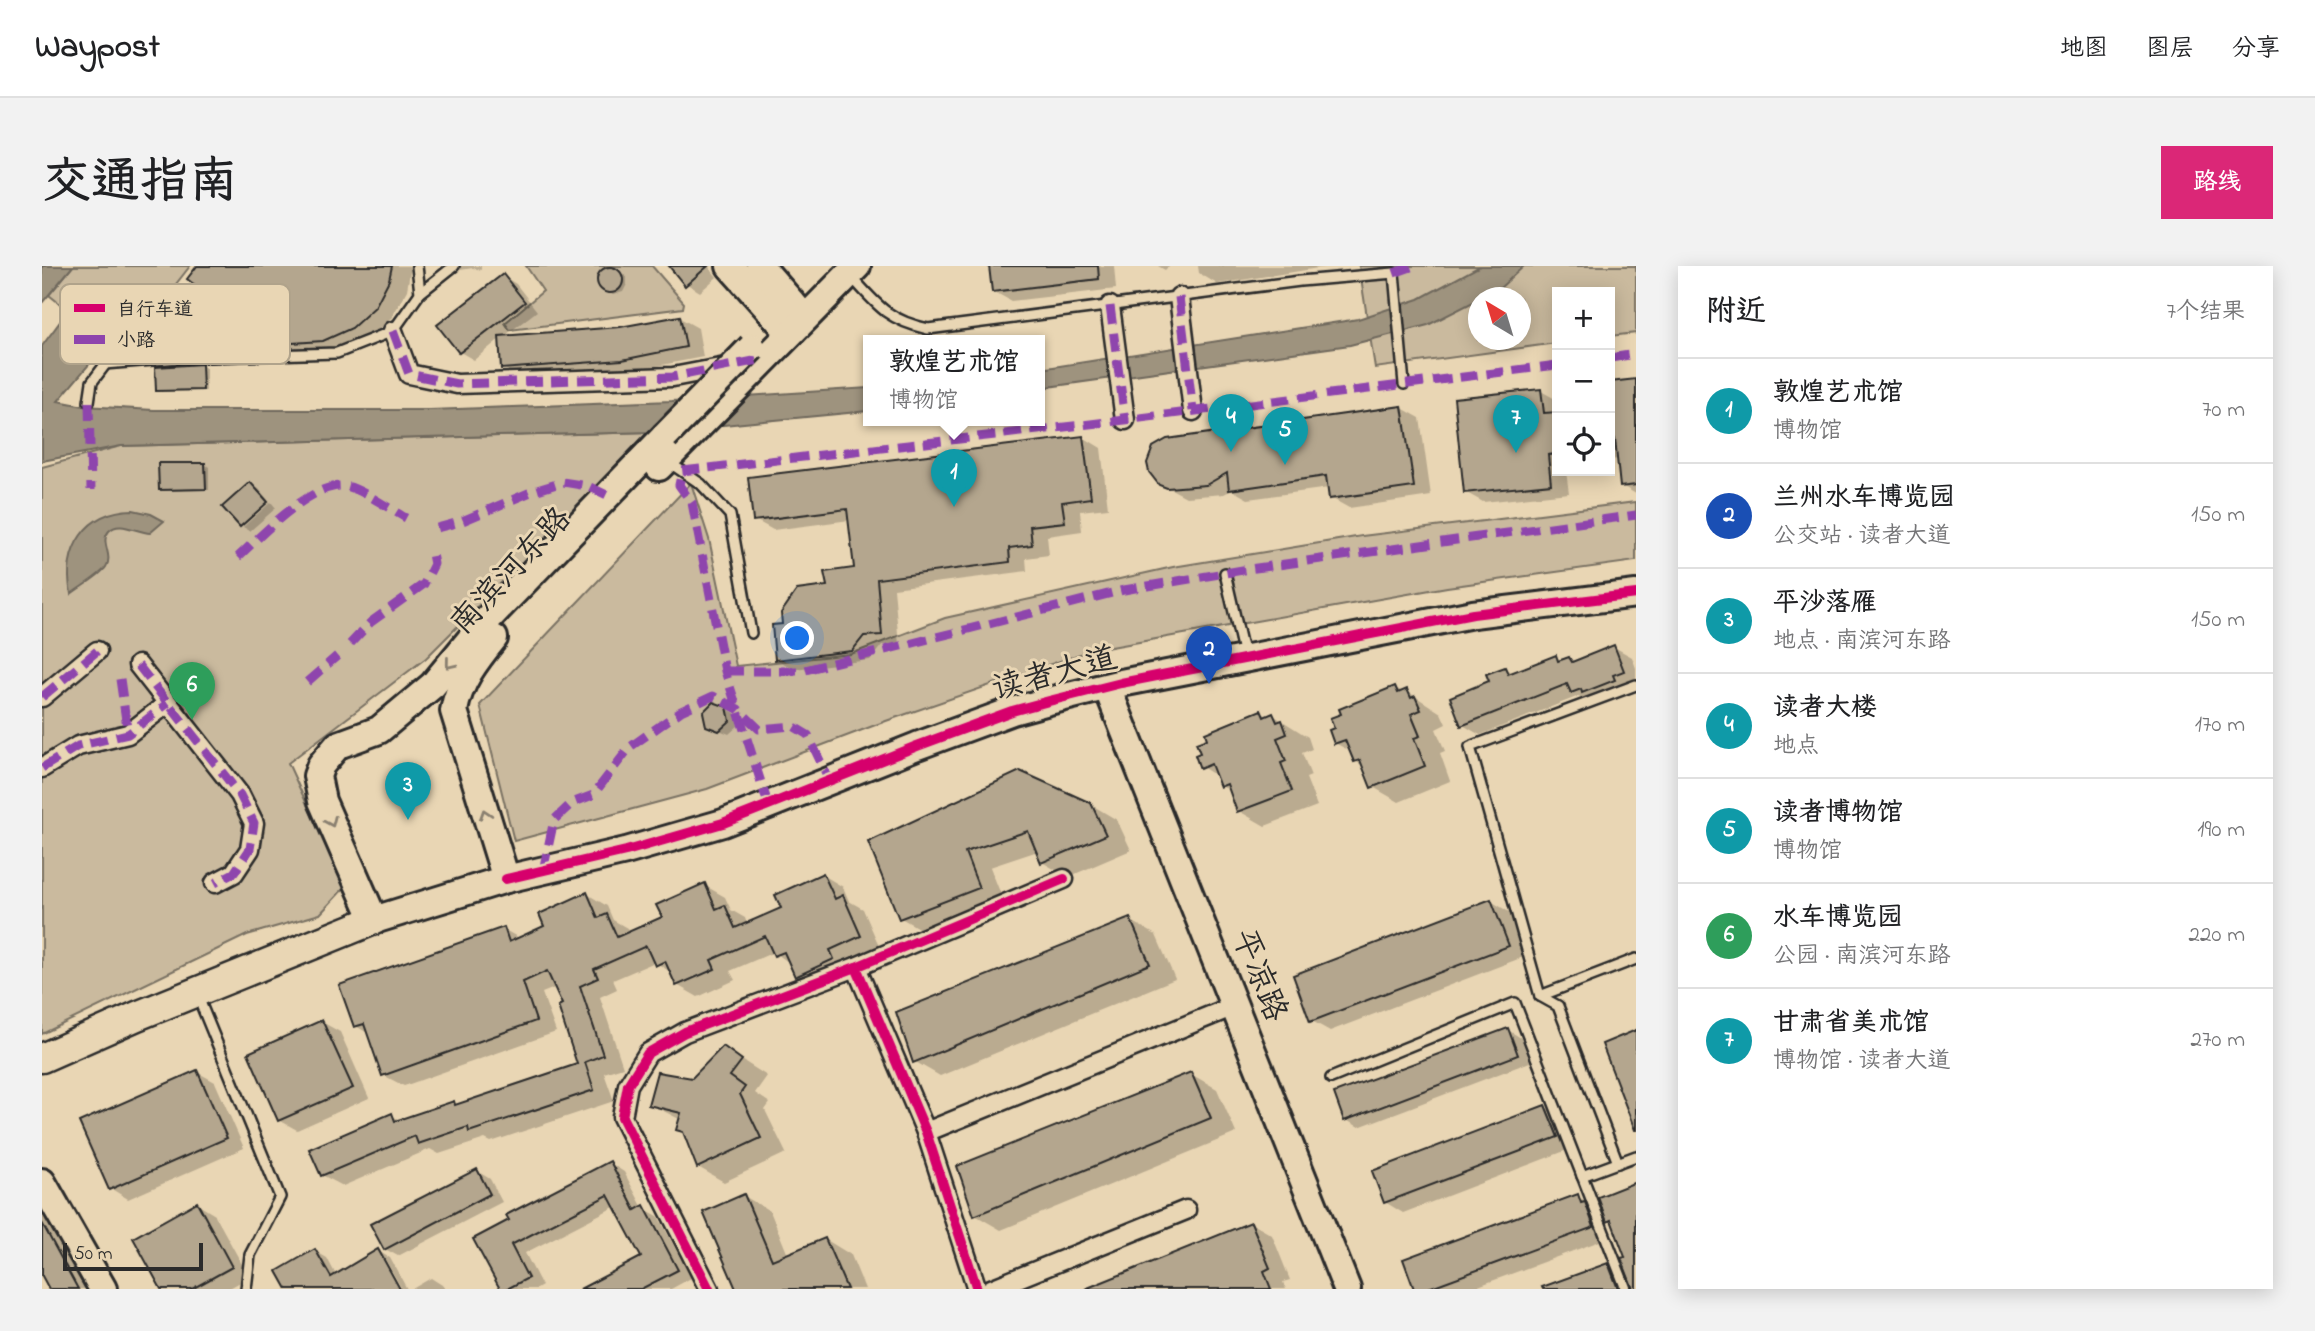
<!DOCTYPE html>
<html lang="zh">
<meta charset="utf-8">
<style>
body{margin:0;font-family:"Indie Flower","LXGW WenKai TC",sans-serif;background:#f2f2f2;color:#202124}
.controls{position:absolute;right:21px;top:21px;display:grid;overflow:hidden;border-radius:0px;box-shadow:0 4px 18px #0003}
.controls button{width:63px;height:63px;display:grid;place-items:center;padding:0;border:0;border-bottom:2px solid #e0e0e0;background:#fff;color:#202124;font:35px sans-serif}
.compass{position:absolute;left:1426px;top:21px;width:63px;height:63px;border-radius:50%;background:#fff;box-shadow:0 4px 18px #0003;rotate:322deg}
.scale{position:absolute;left:21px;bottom:18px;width:140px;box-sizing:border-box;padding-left:7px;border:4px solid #2b2b2b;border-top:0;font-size:19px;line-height:24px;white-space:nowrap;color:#2b2b2b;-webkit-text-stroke:5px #e9d6b4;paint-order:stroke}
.you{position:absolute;left:756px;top:373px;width:24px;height:24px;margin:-18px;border:5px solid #fff;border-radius:50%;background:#1a73e8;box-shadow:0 0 0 10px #1a73e833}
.badge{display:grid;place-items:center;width:46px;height:46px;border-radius:50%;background:#db2777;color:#fff;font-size:23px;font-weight:700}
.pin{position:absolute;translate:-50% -58px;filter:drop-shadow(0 2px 4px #0008)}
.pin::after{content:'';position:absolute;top:37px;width:24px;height:21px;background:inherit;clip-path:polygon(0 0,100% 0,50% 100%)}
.popup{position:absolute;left:821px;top:69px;width:182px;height:91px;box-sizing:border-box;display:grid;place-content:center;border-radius:0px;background:#fff;filter:drop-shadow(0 2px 5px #0005);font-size:23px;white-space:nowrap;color:#757577}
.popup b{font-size:26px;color:#202124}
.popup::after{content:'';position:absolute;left:50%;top:100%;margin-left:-14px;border:14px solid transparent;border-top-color:#fff}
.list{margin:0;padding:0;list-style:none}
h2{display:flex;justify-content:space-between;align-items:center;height:91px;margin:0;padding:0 28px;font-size:30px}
h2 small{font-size:23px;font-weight:400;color:#757577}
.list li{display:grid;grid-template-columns:46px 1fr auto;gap:21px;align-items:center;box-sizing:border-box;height:105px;padding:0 28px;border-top:2px solid #e0e0e0}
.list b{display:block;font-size:26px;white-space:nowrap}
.list p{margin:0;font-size:23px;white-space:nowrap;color:#757577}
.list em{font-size:23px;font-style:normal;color:#757577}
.icon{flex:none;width:38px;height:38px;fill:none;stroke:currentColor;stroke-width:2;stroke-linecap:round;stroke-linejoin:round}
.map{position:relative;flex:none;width:1594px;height:1023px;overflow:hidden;border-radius:0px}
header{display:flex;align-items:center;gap:42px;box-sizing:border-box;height:98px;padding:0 35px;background:#fff;border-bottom:2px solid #e0e0e0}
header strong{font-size:33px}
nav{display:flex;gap:38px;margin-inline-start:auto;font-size:24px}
.intro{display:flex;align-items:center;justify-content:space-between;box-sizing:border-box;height:168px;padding:0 42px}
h1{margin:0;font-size:49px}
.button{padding:18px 32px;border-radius:0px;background:#db2777;color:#fff;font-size:24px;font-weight:700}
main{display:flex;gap:42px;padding:0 42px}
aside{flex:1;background:#fff;border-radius:0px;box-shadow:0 4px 18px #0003}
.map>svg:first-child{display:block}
.green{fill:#caba9e;stroke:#7a7264;stroke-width:2;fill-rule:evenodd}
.water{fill:#9e937e;stroke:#70695d;stroke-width:2}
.shadow{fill:#0003}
.building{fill:#b4a68e;stroke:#2b2b2b;stroke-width:2}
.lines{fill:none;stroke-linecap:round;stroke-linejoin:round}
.lane-casing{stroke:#2b2b2b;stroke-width:14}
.street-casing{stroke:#2b2b2b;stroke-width:23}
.secondary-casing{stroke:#2b2b2b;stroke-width:32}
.primary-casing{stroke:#2b2b2b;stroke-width:33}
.lane{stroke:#e9d6b4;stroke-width:9}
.street{stroke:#e9d6b4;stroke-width:18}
.secondary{stroke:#e9d6b4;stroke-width:26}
.primary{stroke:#e9d6b4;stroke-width:28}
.secondary-bridge-casing{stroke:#2b2b2b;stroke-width:32;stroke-linecap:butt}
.secondary-bridge{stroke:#e9d6b4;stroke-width:26}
.quiet{stroke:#8e44ad;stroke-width:9;stroke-dasharray:18 9;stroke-linecap:butt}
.cycleway-casing{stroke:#e9d6b4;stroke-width:15}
.cycleway{stroke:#d6006c;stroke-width:10}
.oneway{stroke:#8a8070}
.labels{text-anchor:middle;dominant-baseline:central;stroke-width:6;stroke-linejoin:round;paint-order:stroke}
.street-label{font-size:32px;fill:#2b2b2b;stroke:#e9d6b4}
.key{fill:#e9d6b4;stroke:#b0a38b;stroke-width:2}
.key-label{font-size:19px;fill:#2b2b2b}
</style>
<header>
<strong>Waypost</strong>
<nav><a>地图</a><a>图层</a><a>分享</a></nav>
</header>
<div class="intro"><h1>交通指南</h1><a class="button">路线</a></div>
<main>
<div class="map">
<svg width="1594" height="1023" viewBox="0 0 1594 1023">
<rect width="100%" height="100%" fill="#e9d6b4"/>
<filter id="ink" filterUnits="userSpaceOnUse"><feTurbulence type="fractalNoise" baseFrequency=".0143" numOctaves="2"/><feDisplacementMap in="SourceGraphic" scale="14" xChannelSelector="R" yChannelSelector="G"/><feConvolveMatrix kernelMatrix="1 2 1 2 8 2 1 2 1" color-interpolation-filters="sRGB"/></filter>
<g filter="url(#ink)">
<g class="green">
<polygon points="31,0 148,0 80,87 7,29"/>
<polygon points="484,0 610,0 642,37 641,42 468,64 463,57 501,25"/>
<path d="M1317,0H1594V67L1568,70V26H1515V77L1333,102ZM1436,32H1478V74H1436Z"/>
<polygon points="610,166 384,392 246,497 303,621 278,648 205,669 0,768 0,201 79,180"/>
<polygon points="649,217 667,273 694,400 809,388 903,352 1131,301 1320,270 1594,236 1594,295 1405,321 1047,385 844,455 665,523 472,575 438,439"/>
</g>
<g class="water">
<polygon points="0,0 31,0 0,37"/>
<polygon points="1438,0 1482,0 1457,23 1386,59 1308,79 998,122 998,103 1316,53 1377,33"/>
<polygon points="26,45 66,76 16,135 42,140 112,144 388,144 630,135 826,122 826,145 610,166 79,180 0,195 0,80"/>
<path d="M91,244L109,248L122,255L108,267C94,266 77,254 67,265C57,276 72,289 64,301C58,310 38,321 29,328C20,283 43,245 91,244Z"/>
</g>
<g class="shadow">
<polygon points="158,0 369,0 365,24 350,51 328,72 300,84 269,86 239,78 220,67"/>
<polygon points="403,0 439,0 439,4 431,2 412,5"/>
<polygon points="629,0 666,0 675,11 658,26 645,18"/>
<polygon points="948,0 1072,0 1074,23 969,35 951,25"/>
<polygon points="1116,0 1127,0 1123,4"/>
<polygon points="1156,0 1289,0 1175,18 1157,7"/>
<polygon points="572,3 584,10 585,18 581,26 571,29 560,23 557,12 561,4"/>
<polygon points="461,10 474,18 495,45 460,72 578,63 638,52 656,62 661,91 599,103 479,112 461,102 459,72 432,94 418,86 398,59"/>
<polygon points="160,100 164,102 164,125 119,126 116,124"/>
<polygon points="1594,114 1594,228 1580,220 1577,193 1568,194 1568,117"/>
<polygon points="1499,125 1515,134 1515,205 1524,205 1527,227 1441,236 1423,226"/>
<polygon points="1360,142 1378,152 1389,230 1307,242 1289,232 1287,222 1206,233 1190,224 1182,228 1144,231 1118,217 1126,174"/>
<polygon points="1041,171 1059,182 1066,242 1038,245 1040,265 1005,270 1007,289 984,292 985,305 852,322 857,379 840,379 828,394 752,403 734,393 742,360 787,321 814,303 808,254 731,264 713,254"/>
<polygon points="163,198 167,201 167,224 122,225 118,223"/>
<polygon points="208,218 217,223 226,234 199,258"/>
<polygon points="229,236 234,242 208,265 201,261"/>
<polygon points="1572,381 1590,391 1594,402 1594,417 1548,436 1537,430 1438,469 1421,459 1449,416 1463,403 1471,407 1514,391 1521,395 1527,393 1534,396"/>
<polygon points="1353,422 1361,426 1365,425 1399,447 1404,458 1394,463 1403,485 1398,487 1408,515 1357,536 1331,521 1323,501 1313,495 1310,486 1293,477"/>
<polygon points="684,442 693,447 696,460 687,468 665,459"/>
<polygon points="1219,446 1227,451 1231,449 1266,471 1270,483 1260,487 1269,510 1264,512 1275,540 1223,560 1197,545 1189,525 1179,520 1176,511 1160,501"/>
<polygon points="1048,538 1075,554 1089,584 1026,611 1000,596 996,585 948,601 962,636 885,667 859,652 828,577"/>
<polygon points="781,609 801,621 807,635 821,643 838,682 774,721 754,710 749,698 732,686 688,705 693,714 656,731 635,719 630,707 613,696 571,714 575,723 558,731 581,801 562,807 572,835 449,876 443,873 397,888 388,883 301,920 280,909 349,849 359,855 412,837 417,840 537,799 523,739 515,721 500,727 514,766 362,820 341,809 327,768 314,760 461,663 479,673 505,661 545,628 565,640 571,654 585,662 588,668 622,652 662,619 683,631 689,644 703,652 705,658 741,643"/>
<polygon points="1449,635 1467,646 1484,690 1288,765 1270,755"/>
<polygon points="1088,654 1114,669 1133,713 898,810 872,795"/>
<polygon points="280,756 298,766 327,832 255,864 237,854"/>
<polygon points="1466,764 1479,772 1488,796 1317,861 1304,854"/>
<polygon points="681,782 725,810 713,827 728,837 723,844 744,887 682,916 656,901 644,868 636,863 639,854 608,838 651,814"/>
<polygon points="155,806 173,816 202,882 86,933 68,922"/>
<polygon points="1149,808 1175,823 1194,867 959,964 933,949"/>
<polygon points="1503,841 1521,851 1533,881 1361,947 1343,936"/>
<polygon points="568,897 582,906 601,942 616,950 649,1012 629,1023 541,1023 601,992 574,940 483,987 500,1020 495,1023 459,1023 433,973"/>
<polygon points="435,905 448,913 460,936 356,990 343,983"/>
<polygon points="702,930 728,945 746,989 783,973 809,989 823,1023 696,1023"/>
<polygon points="1535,930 1553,941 1555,945 1560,948 1569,971 1428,1023 1373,1023"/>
<polygon points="155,938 173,949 207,1011 186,1023 121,1023"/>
<polygon points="0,944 1,944 44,1023 9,1023 0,1006"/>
<polygon points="1209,957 1230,969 1248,1014 1241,1016 1244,1023 1045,1023"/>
<polygon points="273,985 285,992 294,1009 336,985 348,992 365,1023 360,1023 343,993 339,993 356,1023 247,1023"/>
<polygon points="1566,999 1584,1009 1589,1023 1501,1023"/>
<polygon points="389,1012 400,1019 403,1023 370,1023"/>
</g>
<g class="building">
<polygon points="155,0 350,0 347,14 333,41 310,62 281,75 250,77 219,69 145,13"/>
<polygon points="627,0 666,0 643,20"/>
<polygon points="947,0 1056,0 1057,13 950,26"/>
<circle cx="568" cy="14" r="13"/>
<polygon points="461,8 483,36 417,87 395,59"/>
<polygon points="638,50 644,81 580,94 459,103 457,70 578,61"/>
<polygon points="160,98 161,124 114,125 113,101"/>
<polygon points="1594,113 1594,219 1578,221 1573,173 1568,174 1568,116"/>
<polygon points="1499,123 1502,147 1515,146 1515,188 1506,189 1509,218 1422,227 1412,132"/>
<polygon points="1360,140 1372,221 1287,233 1284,210 1187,224 1185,207 1164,219 1125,222 1117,219 1107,206 1105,197 1111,181 1125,173"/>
<polygon points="1041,170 1049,232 1020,236 1023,256 988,260 990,279 967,282 968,296 835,313 840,369 822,370 810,385 733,394 730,359 740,358 739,347 755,324 785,320 782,306 812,302 805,243 711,255 706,211"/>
<polygon points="116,197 163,197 164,223 117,224"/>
<polygon points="208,216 226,236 198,261 180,241"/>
<polygon points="1572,379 1582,405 1571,409 1573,414 1540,427 1539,423 1529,427 1525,418 1419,460 1408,431 1447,415 1444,408 1463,401 1466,408 1514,389 1516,395 1527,391 1530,396"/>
<polygon points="1353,420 1356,427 1365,423 1369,432 1373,430 1379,444 1369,448 1378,470 1372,472 1383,500 1329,522 1318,494 1312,496 1303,474 1292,478 1287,464 1292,462 1288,452 1299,448 1297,443"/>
<polygon points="671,436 685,441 688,455 677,465 664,460 661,446"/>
<polygon points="1219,444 1222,451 1231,447 1235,456 1240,454 1245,468 1235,472 1244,495 1239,497 1250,525 1195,546 1185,518 1178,521 1169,498 1158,503 1153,489 1158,487 1154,477 1165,473 1163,467"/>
<polygon points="978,505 1049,537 1064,569 999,597 986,565 923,586 937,622 857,653 826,576"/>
<polygon points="781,607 793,633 801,629 819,670 788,684 792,693 753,711 742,686 732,690 723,670 669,694 673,703 634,720 623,695 613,700 604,680 552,703 556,712 538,720 561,789 543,796 552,824 427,866 426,861 376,878 373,870 279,910 267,883 350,847 353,855 412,835 413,839 535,798 516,740 520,738 505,705 481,716 494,755 340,810 322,758 312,761 297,719 462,661 467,676 502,660 497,648 545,626 556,652 565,648 575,671 620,651 614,639 663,617 674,643 683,639 693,662 739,642 733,629"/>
<polygon points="1449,633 1467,680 1268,756 1251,709"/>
<polygon points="1088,652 1108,698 871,797 854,746"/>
<polygon points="280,754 311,822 236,855 206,787"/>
<polygon points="1466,762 1476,789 1302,855 1292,827"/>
<polygon points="1594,764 1594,864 1593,864 1560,778"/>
<polygon points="681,780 700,794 688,810 703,821 698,828 719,872 655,902 641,866 634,864 639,847 606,839 615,806 650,812"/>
<polygon points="155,804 185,872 67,924 37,856"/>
<polygon points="1149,806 1169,852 932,950 915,900"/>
<polygon points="1503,839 1516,871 1342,937 1330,905"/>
<polygon points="568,895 593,944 602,939 636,1004 599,1023 538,1023 599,991 566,929 469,979 486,1012 465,1023 458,1023 431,973 467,954 464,949"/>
<polygon points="435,903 448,928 342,984 328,958"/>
<polygon points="1594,916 1594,1023 1591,1023 1579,992 1583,991 1569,954 1565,956 1556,931"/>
<polygon points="702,928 730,994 783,972 805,1023 694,1023 661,946"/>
<polygon points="1536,928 1539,937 1543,936 1552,961 1384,1023 1372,1023 1361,993"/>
<polygon points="155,936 190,1001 150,1023 119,1023 91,972"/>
<polygon points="1209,956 1228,1002 1222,1005 1229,1023 1043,1023"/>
<polygon points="0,957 36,1023 7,1023 0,1010"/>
<polygon points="273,983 289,1011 336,983 358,1023 245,1023 235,1005"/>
<polygon points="1566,997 1576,1023 1501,1023 1500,1021"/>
</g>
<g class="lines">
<defs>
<g id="lane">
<path d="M808,9C835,39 845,54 886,63L1258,15L1352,7L1362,118"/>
<polyline points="378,27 412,0"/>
<polyline points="62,98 136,92 295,87 351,65 378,27 375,0"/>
<polyline points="47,136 50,116 75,83"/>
<polyline points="625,195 659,218 688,249 709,367"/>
<polyline points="1183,307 1202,390"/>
<polyline points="1498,730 1594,693"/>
<polyline points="156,731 238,931 208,989 204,1023"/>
<polyline points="1289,812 1473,737 1584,1023"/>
<polyline points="1576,897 1516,740 1498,730 1428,481 1594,419"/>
<polyline points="1540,910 1594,890"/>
</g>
<g id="street">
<polyline points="1137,31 1151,145"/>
<polyline points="1068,40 1083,154"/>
<polyline points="351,65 367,108 415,118 631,111 694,99"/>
<polyline points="96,399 198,529 212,557 208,583 192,607 173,617"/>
<polyline points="0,431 55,385"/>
<polyline points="0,502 36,480 86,468 126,437"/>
<polyline points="814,701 884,866 935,1023"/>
<polyline points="884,866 1192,740"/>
<polyline points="667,1023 580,851 586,819 606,787 643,766 814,701 1022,613"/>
<polyline points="949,1023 1144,944"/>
</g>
<g id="secondary">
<polyline points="688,0 748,67"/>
<polyline points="718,0 763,52"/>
<polyline points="623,170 442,357 391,419 337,464 296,479 279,499 275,510 280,535 332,654 464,613 584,585 681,557 875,480 970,445 1007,435 1079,417 1431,348 1594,328"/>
<polyline points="617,201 815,0"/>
<path d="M452,372C434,394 417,416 412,445L464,613"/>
<polyline points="1065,421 1305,1023"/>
<polyline points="0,916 61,1023"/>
</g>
<polyline id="primary" points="0,792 95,750 332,654"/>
</defs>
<use href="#lane" class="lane-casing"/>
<use href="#street" class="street-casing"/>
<use href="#secondary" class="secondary-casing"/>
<use href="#primary" class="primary-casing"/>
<use href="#lane" class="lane"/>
<use href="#street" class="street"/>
<use href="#secondary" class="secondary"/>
<use href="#primary" class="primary"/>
<defs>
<polyline id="secondary-bridge" points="623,170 710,81"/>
</defs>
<use href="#secondary-bridge" class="secondary-bridge-casing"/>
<use href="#secondary-bridge" class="secondary-bridge"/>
<g class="quiet">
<polyline points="1352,7 1372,0"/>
<polyline points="1137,31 1151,145"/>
<polyline points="1068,40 1083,154"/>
<polyline points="351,65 367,108 415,118 631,111 722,93"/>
<polyline points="1568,92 1594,88"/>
<polyline points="47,136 49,224"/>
<polyline points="395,262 418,256 489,226 521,216 546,220 567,230"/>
<path d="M196,291C219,270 268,217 302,220C315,220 351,245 364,252"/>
<polyline points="308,378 329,356 382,318 392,298 389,283"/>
<polyline points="96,399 198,529 212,557 208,583 192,607 173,617"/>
<polyline points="683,405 759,405 1082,324 1207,303 1594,249"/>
<polyline points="78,413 86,468"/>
<polyline points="265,416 295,390"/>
<polyline points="0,431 55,385"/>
<polyline points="0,502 36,480 86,468 126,437"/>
<polyline points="727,541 683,405 650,237 637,219 640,205 1083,154 1515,99"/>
<polyline points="501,605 512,554 530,537 551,529 588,481 639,445 671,430 696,443 717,463 751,460 766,469 788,516"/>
</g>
<defs>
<g id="cycleway">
<polyline points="464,613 584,585 681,557 875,480 970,445 1007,435 1079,417 1431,348 1594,328"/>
<polyline points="814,701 884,866 935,1023"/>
<polyline points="667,1023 580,851 586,819 606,787 643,766 814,701 1022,613"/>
</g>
</defs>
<use href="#cycleway" class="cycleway-casing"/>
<use href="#cycleway" class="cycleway"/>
</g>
<defs><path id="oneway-chevron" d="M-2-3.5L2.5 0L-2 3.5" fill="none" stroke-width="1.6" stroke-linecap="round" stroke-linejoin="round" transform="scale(1.75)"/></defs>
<g class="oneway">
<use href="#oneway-chevron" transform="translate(408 398) rotate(129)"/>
<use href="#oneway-chevron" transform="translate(443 548) rotate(-108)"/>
<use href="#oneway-chevron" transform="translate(289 556) rotate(66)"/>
</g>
</g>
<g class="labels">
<g class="street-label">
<text transform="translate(470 306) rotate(-47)">南滨河东路</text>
<text transform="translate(1013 409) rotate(-15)">读者大道</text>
<text transform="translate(1216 710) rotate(68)">平凉路</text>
</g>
</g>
<rect x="18" y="18" width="230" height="80" rx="10" class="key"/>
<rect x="32" y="38" width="31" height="8" fill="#d6006c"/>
<rect x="32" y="69" width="31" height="9" fill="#8e44ad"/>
<g class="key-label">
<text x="75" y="49">自行车道</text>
<text x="75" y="80">小路</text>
</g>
</svg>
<div class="controls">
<button>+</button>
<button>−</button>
<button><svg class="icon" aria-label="locate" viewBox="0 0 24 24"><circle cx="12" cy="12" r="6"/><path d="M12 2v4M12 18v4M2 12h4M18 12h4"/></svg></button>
</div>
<svg class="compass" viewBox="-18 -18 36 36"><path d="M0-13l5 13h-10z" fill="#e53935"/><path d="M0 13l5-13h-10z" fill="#757577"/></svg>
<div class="scale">50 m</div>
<div class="you"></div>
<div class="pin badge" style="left:912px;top:241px;background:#0f9aa8">1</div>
<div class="popup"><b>敦煌艺术馆</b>博物馆</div>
<div class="pin badge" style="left:1167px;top:418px;background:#1a4fb4">2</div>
<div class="pin badge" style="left:366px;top:554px;background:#0f9aa8">3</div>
<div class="pin badge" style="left:1189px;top:186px;background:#0f9aa8">4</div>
<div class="pin badge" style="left:1243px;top:199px;background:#0f9aa8">5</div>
<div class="pin badge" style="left:150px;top:454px;background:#2e9e5b">6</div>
<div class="pin badge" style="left:1474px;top:187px;background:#0f9aa8">7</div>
</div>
<aside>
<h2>附近<small>7个结果</small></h2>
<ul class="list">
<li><span class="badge" style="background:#0f9aa8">1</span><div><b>敦煌艺术馆</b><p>博物馆</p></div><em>70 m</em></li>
<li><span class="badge" style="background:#1a4fb4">2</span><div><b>兰州水车博览园</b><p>公交站 · 读者大道</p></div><em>150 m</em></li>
<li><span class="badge" style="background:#0f9aa8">3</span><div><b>平沙落雁</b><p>地点 · 南滨河东路</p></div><em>150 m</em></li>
<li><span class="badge" style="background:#0f9aa8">4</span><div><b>读者大楼</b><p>地点</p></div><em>170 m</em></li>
<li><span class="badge" style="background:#0f9aa8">5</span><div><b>读者博物馆</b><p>博物馆</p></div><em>190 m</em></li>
<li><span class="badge" style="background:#2e9e5b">6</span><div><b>水车博览园</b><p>公园 · 南滨河东路</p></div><em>220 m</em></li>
<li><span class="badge" style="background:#0f9aa8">7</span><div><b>甘肃省美术馆</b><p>博物馆 · 读者大道</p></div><em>270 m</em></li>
</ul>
</aside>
</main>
